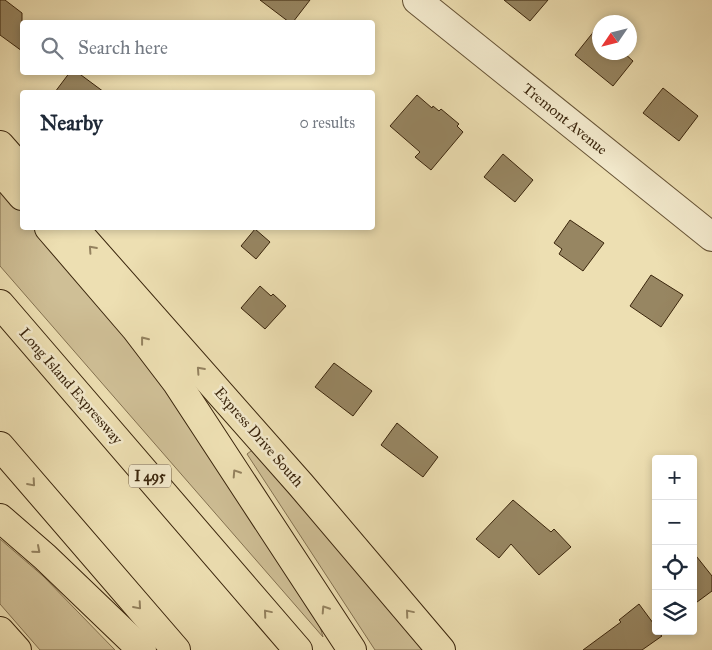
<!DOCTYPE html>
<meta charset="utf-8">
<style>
body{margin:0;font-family:"IM FELL Great Primer",serif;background:#f2f2f3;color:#1f2937}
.controls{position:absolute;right:15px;bottom:15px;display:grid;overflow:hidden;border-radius:5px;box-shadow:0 2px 8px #0003}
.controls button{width:45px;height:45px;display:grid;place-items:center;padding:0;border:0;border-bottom:1px solid #e0e1e3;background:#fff;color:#1f2937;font:25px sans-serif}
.compass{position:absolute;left:592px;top:15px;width:45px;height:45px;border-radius:50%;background:#fff;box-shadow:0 2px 8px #0003;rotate:235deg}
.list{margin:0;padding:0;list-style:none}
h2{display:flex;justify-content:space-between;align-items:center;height:65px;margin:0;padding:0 20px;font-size:21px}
h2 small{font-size:16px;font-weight:400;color:#747a83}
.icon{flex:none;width:28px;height:28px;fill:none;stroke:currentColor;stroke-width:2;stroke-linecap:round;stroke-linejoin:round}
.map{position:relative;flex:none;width:712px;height:650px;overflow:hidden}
.search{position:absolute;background:#fff;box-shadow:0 2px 8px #0003;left:20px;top:20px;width:355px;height:55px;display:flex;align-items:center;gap:12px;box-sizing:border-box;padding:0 18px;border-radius:5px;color:#747a83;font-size:19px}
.panel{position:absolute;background:#fff;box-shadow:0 2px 8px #0003;left:20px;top:90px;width:355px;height:140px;border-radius:5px}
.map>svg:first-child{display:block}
.green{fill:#cfbf96;stroke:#847251}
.building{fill:#978662;stroke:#3a250c}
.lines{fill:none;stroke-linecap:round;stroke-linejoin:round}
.minor-casing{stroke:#675436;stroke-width:30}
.major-casing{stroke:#3a250c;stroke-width:30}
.highway-casing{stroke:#3a250c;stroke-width:30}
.minor{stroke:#f3eacd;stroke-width:28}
.major{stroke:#eddfb2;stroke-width:28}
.highway{stroke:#eddfb2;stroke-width:28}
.oneway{stroke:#94825f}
.labels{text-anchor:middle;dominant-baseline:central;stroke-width:5;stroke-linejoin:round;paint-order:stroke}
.shield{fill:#f3eacd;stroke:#726046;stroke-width:1}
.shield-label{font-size:14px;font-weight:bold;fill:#3a250c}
.street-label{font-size:15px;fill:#3a250c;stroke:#f3eacd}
</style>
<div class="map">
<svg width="712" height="650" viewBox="0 0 712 650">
<rect width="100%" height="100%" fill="#eddfb2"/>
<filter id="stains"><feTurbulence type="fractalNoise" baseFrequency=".004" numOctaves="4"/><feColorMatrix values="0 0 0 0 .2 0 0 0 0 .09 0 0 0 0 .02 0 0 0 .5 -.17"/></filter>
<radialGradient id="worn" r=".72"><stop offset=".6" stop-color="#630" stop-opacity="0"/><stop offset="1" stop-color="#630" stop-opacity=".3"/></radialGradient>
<g class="green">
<polygon points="0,182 22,208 22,228 39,228 131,335 316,612 323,637 0,266"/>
<polygon points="255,448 429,650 375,650 247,454"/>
<polygon points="0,539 43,576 115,650 40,650 0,604"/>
</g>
<g class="building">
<polygon points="0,0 5,0 22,13 22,51 0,35"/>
<polygon points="260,0 310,0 293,22 289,22"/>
<polygon points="504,0 548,0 530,21"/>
<polygon points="595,30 600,34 600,52 623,52 633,61 613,86 575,55"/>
<polygon points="70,72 77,72 104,92 55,92"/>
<polygon points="663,88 698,116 679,141 643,113"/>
<polygon points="417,95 432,108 433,106 439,111 441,109 459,124 457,126 463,132 431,170 415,157 420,152 390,126"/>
<polygon points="503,154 533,180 515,202 484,177"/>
<polygon points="570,220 604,243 583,271 559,254 562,249 554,243"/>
<polygon points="255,229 270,242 256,259 241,246"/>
<polygon points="651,275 683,295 661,327 630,306"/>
<polygon points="260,286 271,296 273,294 286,306 265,329 241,308"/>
<polygon points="334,363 372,391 353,416 315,387"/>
<polygon points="397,423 438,457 423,477 381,445"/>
<polygon points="513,500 551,532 554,529 571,547 539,575 511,544 499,558 476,539"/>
<polygon points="693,552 712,576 712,591 693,605"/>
<polygon points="639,604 656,627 656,631 662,636 642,650 583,650 621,622 619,620"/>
</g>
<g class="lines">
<defs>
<polyline id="minor" points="417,0 712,237"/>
<g id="major">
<polyline points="0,145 22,170"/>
<polyline points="74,228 301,485 441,650"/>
<polyline points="0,631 17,650"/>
</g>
<g id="highway">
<polyline points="0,170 22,196"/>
<polyline points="49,228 135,328 177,383 352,650"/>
<polyline points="0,304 298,650"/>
<polyline points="0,446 176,650"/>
<polyline points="0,518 45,557 142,650"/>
</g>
</defs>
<use href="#minor" class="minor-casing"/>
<use href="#major" class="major-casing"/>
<use href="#highway" class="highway-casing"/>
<use href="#minor" class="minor"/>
<use href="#major" class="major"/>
<use href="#highway" class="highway"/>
</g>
<defs><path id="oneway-chevron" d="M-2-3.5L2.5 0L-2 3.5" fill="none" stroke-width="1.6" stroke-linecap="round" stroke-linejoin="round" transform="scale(1.25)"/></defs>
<g class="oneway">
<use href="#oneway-chevron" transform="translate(92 249) rotate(-132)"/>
<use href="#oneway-chevron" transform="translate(144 340) rotate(-128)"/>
<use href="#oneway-chevron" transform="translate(200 370) rotate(-132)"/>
<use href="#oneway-chevron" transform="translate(236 473) rotate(-123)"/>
<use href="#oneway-chevron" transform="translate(32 483) rotate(49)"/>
<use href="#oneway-chevron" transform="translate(37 550) rotate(41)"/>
<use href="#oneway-chevron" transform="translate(138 606) rotate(49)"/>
<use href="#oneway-chevron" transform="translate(325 609) rotate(-123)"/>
<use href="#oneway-chevron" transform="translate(267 613) rotate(-130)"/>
<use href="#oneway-chevron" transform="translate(409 613) rotate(-130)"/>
</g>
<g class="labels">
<rect class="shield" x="129" y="464.5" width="42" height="23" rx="4"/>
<g class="shield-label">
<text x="150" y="476">I 495</text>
</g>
<g class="street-label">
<text transform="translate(565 119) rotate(39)">Tremont Avenue</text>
<text transform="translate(71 386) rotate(49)">Long Island Expressway</text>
<text transform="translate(259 437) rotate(49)">Express Drive South</text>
</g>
</g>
<rect width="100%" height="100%" filter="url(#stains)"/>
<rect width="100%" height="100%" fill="url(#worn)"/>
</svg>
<div class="controls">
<button>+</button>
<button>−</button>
<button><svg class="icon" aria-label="locate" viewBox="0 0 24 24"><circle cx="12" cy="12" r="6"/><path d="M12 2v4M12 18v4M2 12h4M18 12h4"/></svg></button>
<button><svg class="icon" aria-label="layers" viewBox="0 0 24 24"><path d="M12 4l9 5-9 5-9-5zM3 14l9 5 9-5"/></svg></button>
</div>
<svg class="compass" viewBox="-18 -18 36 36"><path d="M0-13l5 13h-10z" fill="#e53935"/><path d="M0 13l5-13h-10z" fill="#747a83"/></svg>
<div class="search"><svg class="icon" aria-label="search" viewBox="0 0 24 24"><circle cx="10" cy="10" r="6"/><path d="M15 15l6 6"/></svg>Search here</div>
<section class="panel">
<h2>Nearby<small>0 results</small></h2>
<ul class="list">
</ul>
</section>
</div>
